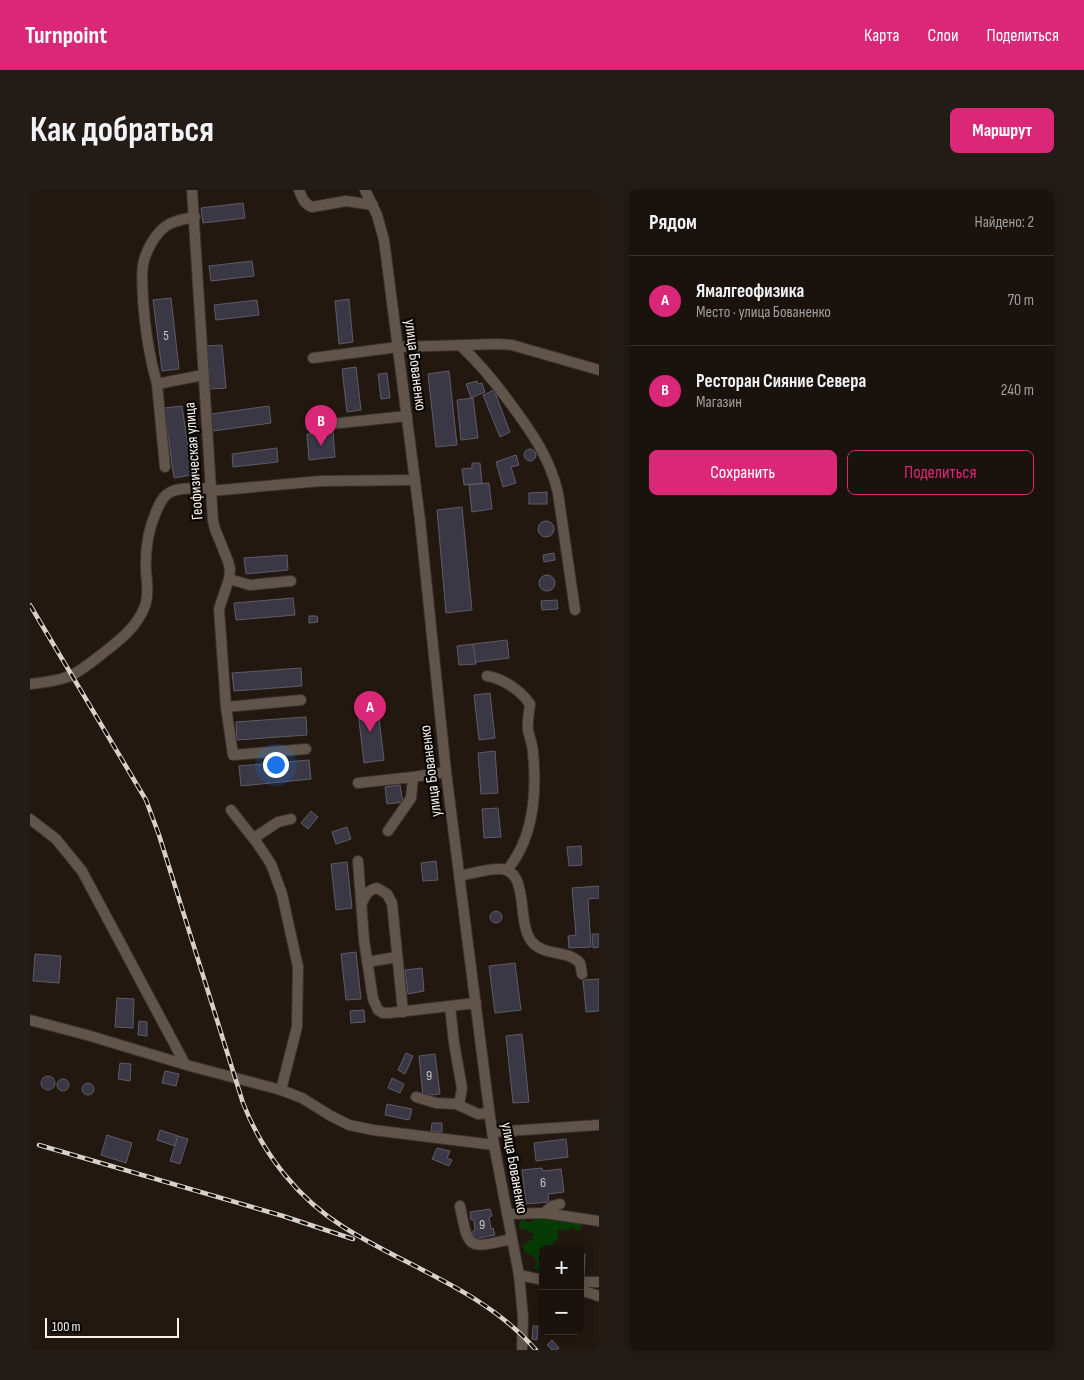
<!DOCTYPE html>
<html lang="ru">
<meta charset="utf-8">
<style>
body{margin:0;font-family:"Sofia Sans Condensed",sans-serif;background:#231b15;color:#f1f3f6}
.controls{position:absolute;right:15px;bottom:15px;display:grid;overflow:hidden;border-radius:8px;box-shadow:0 2px 12px #0003}
.controls button{width:45px;height:45px;display:grid;place-items:center;padding:0;border:0;border-bottom:1px solid #38322d;background:#1a120c;color:#f1f3f6;font:25px sans-serif}
.scale{position:absolute;left:15px;bottom:12px;width:134px;box-sizing:border-box;padding-left:5px;border:2px solid #f8f1eb;border-top:0;font-size:14px;line-height:18px;white-space:nowrap;color:#f8f1eb;-webkit-text-stroke:4px #090503;paint-order:stroke}
.you{position:absolute;left:245px;top:574px;width:18px;height:18px;margin:-12px;border:4px solid #fff;border-radius:50%;background:#1a73e8;box-shadow:0 0 0 8px #1a73e833}
.badge{display:grid;place-items:center;width:32px;height:32px;border-radius:50%;background:#db2777;color:#fff;font-size:16px;font-weight:700}
.pin{position:absolute;translate:-50% -41px;filter:drop-shadow(0 1px 2px #0008)}
.pin::after{content:'';position:absolute;top:26px;width:18px;height:15px;background:inherit;clip-path:polygon(0 0,100% 0,50% 100%)}
.list{margin:0;padding:0;list-style:none}
h2{display:flex;justify-content:space-between;align-items:center;height:65px;margin:0;padding:0 20px;font-size:21px}
h2 small{font-size:16px;font-weight:400;color:#9f9e9d}
.list li{display:grid;grid-template-columns:32px 1fr auto;gap:15px;align-items:center;box-sizing:border-box;height:90px;padding:0 20px;border-top:1px solid #38322d}
.list b{display:block;font-size:19px;white-space:nowrap}
.list p{margin:0;font-size:16px;white-space:nowrap;color:#9f9e9d}
.list em{font-size:16px;font-style:normal;color:#9f9e9d}
.actions{display:flex;gap:10px;padding:15px 20px}
.actions a{flex:1;padding:11px 0;border:1px solid #db2777;border-radius:8px;text-align:center;font-size:18px;color:#db2777}
.actions .main{background:#db2777;color:#fff}
.map{position:relative;flex:none;width:569px;height:1160px;overflow:hidden;border-radius:8px}
header{display:flex;align-items:center;gap:30px;box-sizing:border-box;height:70px;padding:0 25px;background:#db2777;color:#fff}
header strong{font-size:24px}
nav{display:flex;gap:28px;margin-inline-start:auto;font-size:18px}
.intro{display:flex;align-items:center;justify-content:space-between;box-sizing:border-box;height:120px;padding:0 30px}
h1{margin:0;font-size:35px}
.button{padding:12px 22px;border-radius:8px;background:#db2777;color:#fff;font-size:18px;font-weight:700}
main{display:flex;gap:30px;padding:0 30px}
aside{flex:1;background:#1a120c;border-radius:8px;box-shadow:0 2px 12px #0003}
.map>svg:first-child{display:block}
.green{fill:#063b05}
.building{fill:#3a3845;stroke:#5e5c6a}
.lines{fill:none;stroke-linecap:round;stroke-linejoin:round}
.minor-casing{stroke:#3b3330;stroke-width:12}
.minor{stroke:#61554b;stroke-width:10}
.rail-casing{stroke:#d8d1ca;stroke-width:4.5}
.rail{stroke:#090503;stroke-width:2.5;stroke-dasharray:8;stroke-linecap:butt}
.labels{text-anchor:middle;dominant-baseline:central;stroke-width:4.5;stroke-linejoin:round;paint-order:stroke}
.number-label{font-size:14px;fill:#c8c3c2}
.street-label{font-size:16px;fill:#f8f1eb;stroke:#090503}
</style>
<header>
<strong>Turnpoint</strong>
<nav><a>Карта</a><a>Слои</a><a>Поделиться</a></nav>
</header>
<div class="intro"><h1>Как добраться</h1><a class="button">Маршрут</a></div>
<main>
<div class="map">
<svg width="569" height="1160" viewBox="0 0 569 1160">
<rect width="100%" height="100%" fill="#231810"/>
<path class="green" d="M493,1028L495,1029V1032H503V1029C518,1028 539,1027 552,1036L551,1039L548,1041L543,1037L537,1041L529,1039L527,1043L529,1050H526L523,1053L525,1059H513V1083L504,1078L507,1073L504,1067L494,1061V1054L501,1050L504,1044L498,1040L489,1039V1034Z"/>
<g class="building">
<polygon points="213,13 215,28 173,33 171,18"/>
<polygon points="222,71 224,86 181,91 179,76"/>
<polygon points="141,108 149,179 132,181 123,110"/>
<polygon points="319,109 323,152 309,154 305,111"/>
<polygon points="227,110 229,125 186,130 184,115"/>
<polygon points="192,155 196,198 180,199 177,156"/>
<polygon points="326,177 331,220 317,222 312,179"/>
<polygon points="419,181 427,255 406,257 398,184"/>
<polygon points="357,183 360,208 351,209 348,184"/>
<polygon points="447,191 448,194 452,193 455,202 441,208 436,194"/>
<polygon points="464,200 480,242 470,247 453,205"/>
<polygon points="443,208 448,248 431,250 427,210"/>
<polygon points="152,216 162,285 144,288 134,218"/>
<polygon points="239,216 241,233 183,241 181,224"/>
<polygon points="303,241 305,267 279,270 277,244"/>
<polygon points="247,258 248,272 203,277 202,264"/>
<circle cx="500" cy="265" r="6"/>
<polygon points="486,265 489,275 481,277 486,293 473,297 466,272"/>
<polygon points="442,273 450,273 452,293 434,295 432,279 442,278"/>
<polygon points="459,293 462,319 442,322 439,295"/>
<polygon points="517,302 517,314 499,314 499,303"/>
<polygon points="432,317 442,420 416,423 407,320"/>
<circle cx="516" cy="339" r="8"/>
<polygon points="524,363 525,370 514,372 513,365"/>
<polygon points="257,365 258,380 216,384 214,368"/>
<circle cx="517" cy="393" r="8"/>
<polygon points="263,408 265,425 206,430 204,413"/>
<polygon points="527,410 528,419 512,420 511,411"/>
<polygon points="279,426 287,426 288,432 279,433"/>
<polygon points="477,450 479,468 445,472 443,454"/>
<polygon points="443,454 446,474 429,475 427,456"/>
<polygon points="271,478 272,496 204,501 202,483"/>
<polygon points="460,503 465,548 449,550 444,505"/>
<polygon points="347,512 354,570 334,573 327,514"/>
<polygon points="276,527 277,545 207,550 206,532"/>
<polygon points="465,561 468,603 451,604 448,563"/>
<polygon points="279,570 281,589 211,596 209,576"/>
<polygon points="370,595 373,612 357,614 355,597"/>
<polygon points="468,618 471,647 454,648 452,619"/>
<polygon points="281,621 288,627 278,639 271,633"/>
<polygon points="317,637 321,649 306,654 302,642"/>
<polygon points="551,656 552,675 539,676 537,657"/>
<polygon points="406,671 408,690 393,691 391,673"/>
<polygon points="317,672 322,718 306,720 301,674"/>
<polygon points="569,696 569,708 558,709 561,757 539,758 538,746 546,745 542,698"/>
<circle cx="466" cy="727" r="6"/>
<polygon points="562,744 569,744 569,757 563,758"/>
<polygon points="326,762 331,809 316,810 311,764"/>
<polygon points="5,764 31,766 29,793 3,791"/>
<polygon points="485,773 491,820 465,823 459,776"/>
<polygon points="392,778 394,801 378,804 375,780"/>
<polygon points="569,789 569,821 556,822 553,790"/>
<polygon points="87,808 104,809 103,838 85,837"/>
<polygon points="334,820 335,832 321,833 320,821"/>
<polygon points="109,831 117,832 117,846 108,845"/>
<polygon points="492,844 499,912 483,913 476,846"/>
<polygon points="376,863 383,866 375,884 368,880"/>
<polygon points="405,864 410,904 393,906 389,866"/>
<polygon points="90,873 101,874 100,891 88,889"/>
<polygon points="135,881 149,884 146,896 132,893"/>
<circle cx="18" cy="893" r="7"/>
<polygon points="362,888 374,894 370,903 358,898"/>
<circle cx="33" cy="895" r="6"/>
<circle cx="58" cy="899" r="6"/>
<polygon points="357,914 382,919 379,930 355,925"/>
<polygon points="402,933 412,933 412,942 401,941"/>
<polygon points="130,940 148,946 145,956 127,950"/>
<polygon points="77,945 102,953 96,973 71,965"/>
<polygon points="148,946 158,949 150,974 140,971"/>
<polygon points="536,949 538,967 506,971 504,953"/>
<polygon points="407,958 420,961 417,968 422,970 419,976 402,969"/>
<polygon points="512,978 513,981 531,979 534,1002 518,1004 519,1012 496,1014 492,980"/>
<polygon points="460,1019 462,1026 459,1027 461,1039 463,1038 465,1045 444,1049 443,1041 445,1040 444,1030 441,1030 440,1022"/>
<polygon points="550,1064 555,1064 554,1086 550,1086"/>
<polygon points="503,1136 508,1136 507,1150 502,1149"/>
<polygon points="522,1150 529,1158 527,1160 522,1160 517,1155"/>
</g>
<g class="lines">
<defs>
<g id="minor">
<polyline points="162,0 183,331 185,339 198,371 200,379 199,389 189,419 196,517 203,565 276,559"/>
<path d="M269,0C272,8 274,14 282,17L316,11L343,15"/>
<polyline points="335,0 347,25 354,50 390,330 416,582 460,927 464,955 489,1085 493,1127 492,1160"/>
<path d="M430,155C449,173 465,192 480,213C501,241 520,268 528,303L545,420"/>
<polyline points="283,168 368,157 468,154 482,155 569,180"/>
<path d="M127,194C119,166 115,139 113,110C113,99 111,87 113,75C115,62 125,44 136,36C144,30 155,29 165,27"/>
<polyline points="281,236 377,226"/>
<polyline points="135,277 127,194 173,185"/>
<polyline points="180,301 291,291 385,290"/>
<polyline points="199,389 220,395 261,391"/>
<path d="M457,486C474,489 490,500 500,514C499,523 497,532 498,541C500,548 503,556 503,563C507,604 504,648 477,680"/>
<path d="M0,494C38,490 43,487 72,464C90,450 107,437 115,416C119,404 117,393 116,382C115,361 118,340 126,322C129,315 132,307 139,303C149,296 168,299 180,298"/>
<polyline points="196,517 271,510"/>
<polyline points="328,593 383,587"/>
<polyline points="201,620 227,653 241,674 252,704 268,777 267,837 251,900"/>
<polyline points="0,629 26,649 52,681 155,874"/>
<polyline points="358,641 381,608 383,587 416,582"/>
<polyline points="224,648 248,632 261,629"/>
<polyline points="328,671 334,750 343,809 348,820 353,823 359,823 446,813"/>
<path d="M429,686C442,684 458,678 471,679C500,681 486,733 502,752C515,767 537,759 550,773L552,784"/>
<path d="M332,713C335,705 338,700 347,698L357,704L362,713L373,822"/>
<polyline points="337,772 367,767"/>
<polyline points="420,816 424,853 432,898 429,915"/>
<polyline points="0,830 57,845 160,876 251,900 272,908 301,926 319,935 343,940 464,955"/>
<polyline points="386,907 406,913 426,914 448,924 459,923"/>
<polyline points="462,942 569,935"/>
<path d="M430,1016C439,1062 438,1058 482,1049"/>
<polyline points="514,1023 522,1016 530,1014"/>
<polyline points="477,1024 514,1023 569,1031"/>
<polyline points="489,1085 513,1090"/>
<polyline points="550,1092 569,1092"/>
<polyline points="550,1100 569,1106"/>
</g>
</defs>
<use href="#minor" class="minor-casing"/>
<use href="#minor" class="minor"/>
<defs>
<g id="rail">
<path d="M0,415L116,610L129,645L213,913C233,964 268,1009 315,1038C379,1078 455,1101 506,1160"/>
<polyline points="9,955 253,1026 323,1049"/>
</g>
</defs>
<use href="#rail" class="rail-casing"/>
<use href="#rail" class="rail"/>
</g>
<g class="labels">
<g class="number-label">
<text x="136" y="145">5</text>
<text x="399" y="885">9</text>
<text x="513" y="992">6</text>
<text x="452" y="1034">9</text>
</g>
<g class="street-label">
<text transform="translate(385 175) rotate(83)">улица Бованенко</text>
<text transform="translate(164 271) rotate(-94)">Геофизическая улица</text>
<text transform="translate(401 581) rotate(-97)">улица Бованенко</text>
<text transform="translate(484 978) rotate(80)">улица Бованенко</text>
</g>
</g>
</svg>
<div class="controls">
<button>+</button>
<button>−</button>
</div>
<div class="scale">100 m</div>
<div class="you"></div>
<div class="pin badge" style="left:340px;top:542px">A</div>
<div class="pin badge" style="left:291px;top:256px">B</div>
</div>
<aside>
<h2>Рядом<small>Найдено: 2</small></h2>
<ul class="list">
<li><span class="badge">A</span><div><b>Ямалгеофизика</b><p>Место · улица Бованенко</p></div><em>70 m</em></li>
<li><span class="badge">B</span><div><b>Ресторан Сияние Севера</b><p>Магазин</p></div><em>240 m</em></li>
</ul>
<div class="actions"><a class="main">Сохранить</a><a>Поделиться</a></div>
</aside>
</main>
